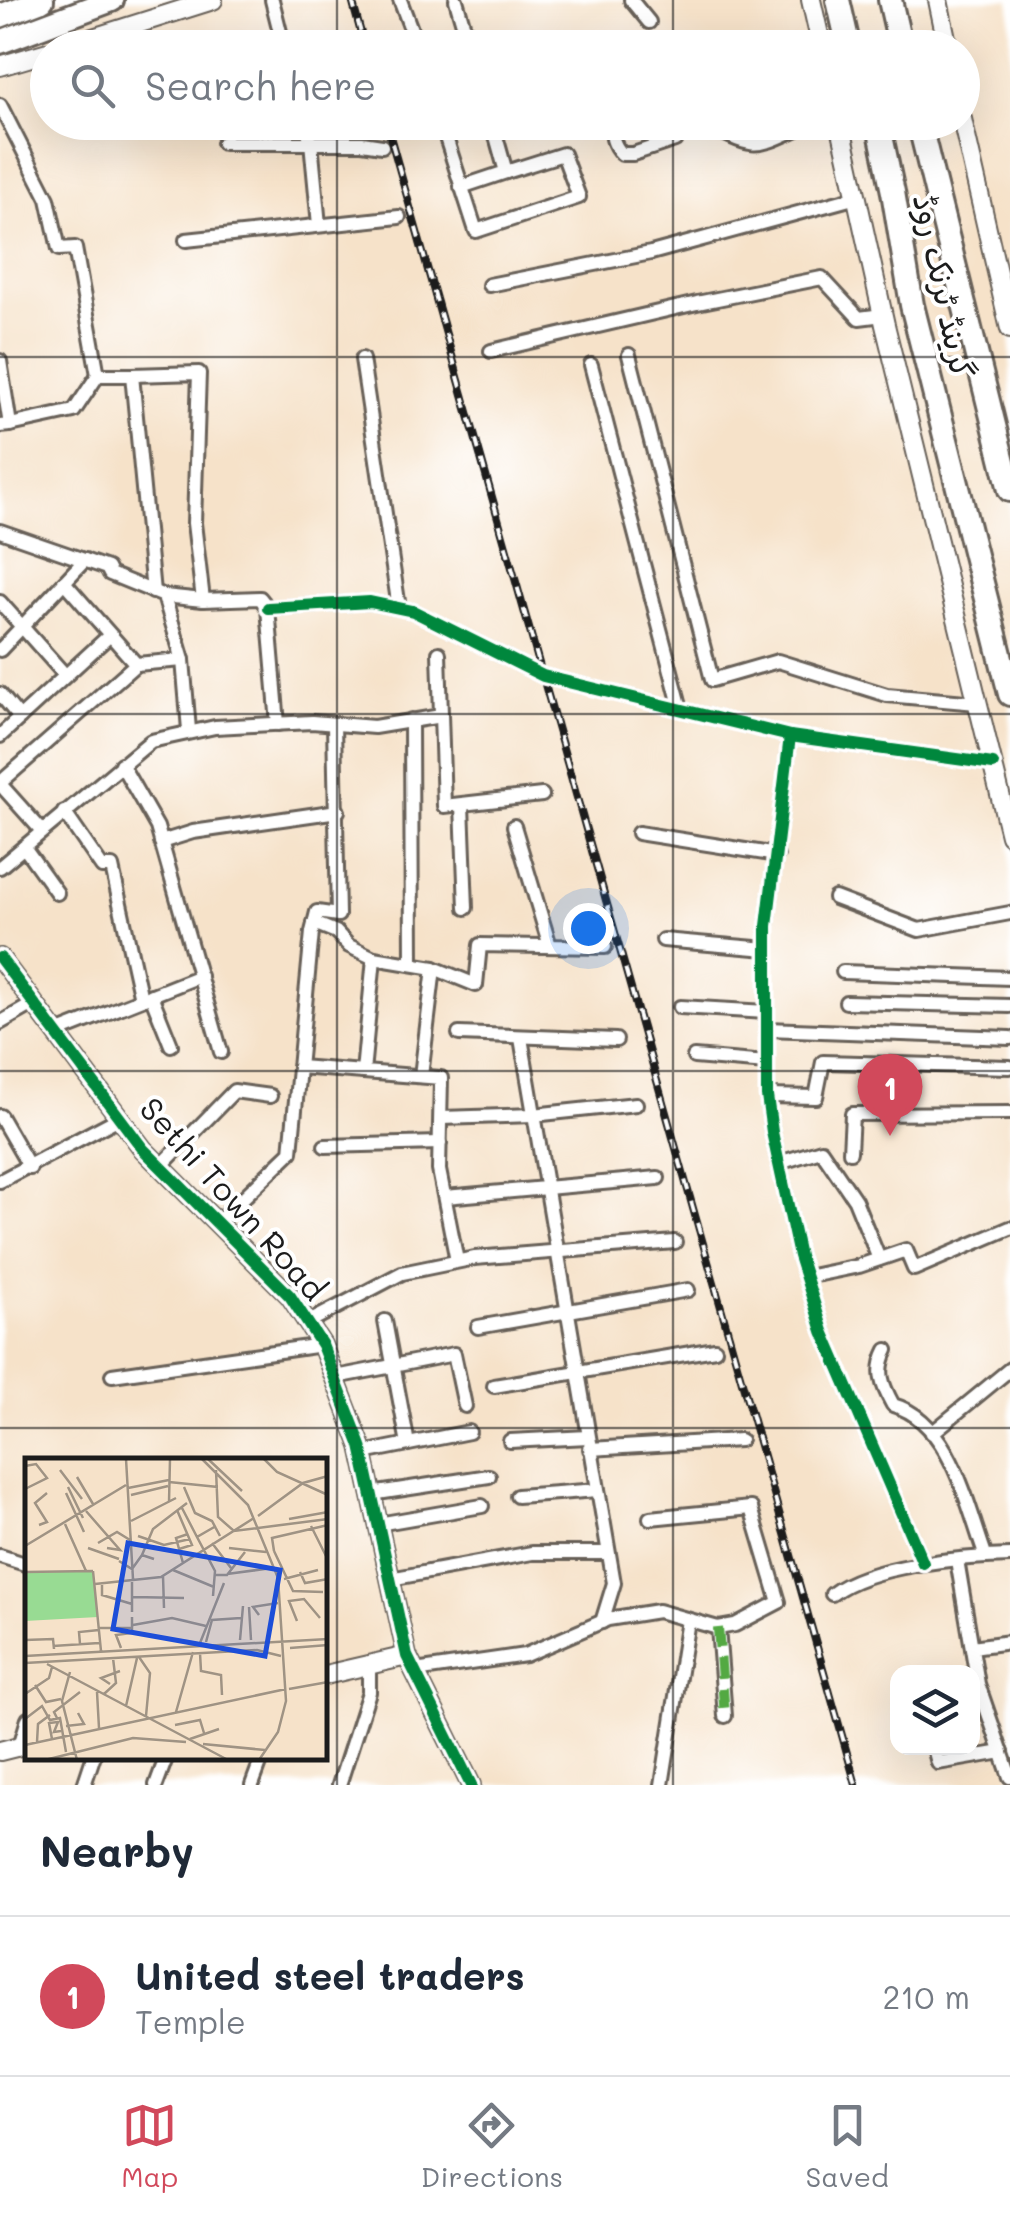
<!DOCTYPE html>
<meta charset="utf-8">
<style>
body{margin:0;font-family:Mali,"Playpen Sans Arabic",sans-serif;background:#f2f2f3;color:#1f2937}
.controls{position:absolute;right:30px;bottom:30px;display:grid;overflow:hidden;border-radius:20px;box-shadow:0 10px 40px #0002}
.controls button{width:90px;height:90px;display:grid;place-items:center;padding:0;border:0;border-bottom:2px solid #e0e1e3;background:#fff;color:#1f2937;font:50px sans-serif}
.you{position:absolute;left:588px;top:928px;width:35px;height:35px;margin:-25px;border:8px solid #fff;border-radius:50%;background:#1a73e8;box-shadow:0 0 0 15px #1a73e833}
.badge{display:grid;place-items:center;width:65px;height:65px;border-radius:50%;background:#d1495b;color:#fff;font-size:32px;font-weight:700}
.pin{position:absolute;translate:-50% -82px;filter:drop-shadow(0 2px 5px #0008)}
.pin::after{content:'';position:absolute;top:52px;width:35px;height:30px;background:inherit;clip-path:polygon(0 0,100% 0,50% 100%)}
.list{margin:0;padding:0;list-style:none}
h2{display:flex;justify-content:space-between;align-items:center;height:130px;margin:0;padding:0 40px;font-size:42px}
h2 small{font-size:32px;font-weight:400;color:#747a83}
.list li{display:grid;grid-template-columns:65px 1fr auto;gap:30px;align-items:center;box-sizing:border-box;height:160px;padding:0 40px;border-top:2px solid #e0e1e3}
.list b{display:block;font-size:38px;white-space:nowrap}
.list p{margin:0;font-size:32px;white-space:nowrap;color:#747a83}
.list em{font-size:32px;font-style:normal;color:#747a83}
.icon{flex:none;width:55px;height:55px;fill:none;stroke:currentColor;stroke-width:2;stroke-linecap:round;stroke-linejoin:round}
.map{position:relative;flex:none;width:1010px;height:1785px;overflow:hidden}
.search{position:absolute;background:#fff;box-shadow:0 10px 40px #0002;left:30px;right:30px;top:30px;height:110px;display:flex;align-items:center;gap:25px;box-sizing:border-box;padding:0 35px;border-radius:55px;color:#747a83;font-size:38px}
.sheet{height:290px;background:#fff}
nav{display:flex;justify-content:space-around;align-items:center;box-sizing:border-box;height:140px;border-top:2px solid #e0e1e3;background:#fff;font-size:28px;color:#747a83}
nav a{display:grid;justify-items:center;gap:5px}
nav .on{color:#d1495b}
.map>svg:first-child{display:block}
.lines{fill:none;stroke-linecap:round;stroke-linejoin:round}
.street-casing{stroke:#686159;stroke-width:18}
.secondary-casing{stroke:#686159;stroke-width:22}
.highway-casing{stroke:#686159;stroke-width:28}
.street{stroke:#fff;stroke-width:12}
.secondary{stroke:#fff;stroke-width:18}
.highway{stroke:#fff;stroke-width:22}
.rail-casing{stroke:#1c1c1c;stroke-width:8}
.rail{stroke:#fff;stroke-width:4;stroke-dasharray:11;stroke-linecap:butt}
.quiet{stroke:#52a943;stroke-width:10;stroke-dasharray:20 10;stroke-linecap:butt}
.cycleway-casing{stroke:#fff;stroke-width:19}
.cycleway{stroke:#00873e;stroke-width:12}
.grid{fill:none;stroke:#1c1c1c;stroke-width:2.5;stroke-opacity:0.55}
.labels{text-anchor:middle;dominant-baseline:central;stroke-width:8;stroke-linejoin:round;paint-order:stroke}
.street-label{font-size:32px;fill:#1c1c1c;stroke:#fff}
.inset-road{fill:none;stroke:#9f9384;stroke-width:2.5}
.view{fill:#1d4ed8;fill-opacity:0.15;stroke:#1d4ed8;stroke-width:5}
.inset-edge{fill:none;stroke:#1c1c1c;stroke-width:5}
</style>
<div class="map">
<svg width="1010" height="1785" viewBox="0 0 1010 1785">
<rect width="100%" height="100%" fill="#fff"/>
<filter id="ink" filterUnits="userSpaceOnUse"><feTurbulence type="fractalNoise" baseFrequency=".01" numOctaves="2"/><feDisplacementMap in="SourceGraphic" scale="20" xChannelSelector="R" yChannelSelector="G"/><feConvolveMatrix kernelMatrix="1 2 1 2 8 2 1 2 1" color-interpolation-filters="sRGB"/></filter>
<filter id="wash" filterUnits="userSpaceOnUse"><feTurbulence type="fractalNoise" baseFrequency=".0048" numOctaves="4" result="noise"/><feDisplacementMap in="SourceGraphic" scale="40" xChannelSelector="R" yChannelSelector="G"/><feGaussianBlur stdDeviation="2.25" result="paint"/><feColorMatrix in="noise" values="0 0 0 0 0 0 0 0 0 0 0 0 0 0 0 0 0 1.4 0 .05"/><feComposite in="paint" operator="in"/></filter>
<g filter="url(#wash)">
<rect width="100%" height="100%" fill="#f6e2c9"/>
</g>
<g filter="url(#ink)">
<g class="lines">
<defs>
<g id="street">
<polyline points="272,0 284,48"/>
<polyline points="400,0 418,48"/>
<polyline points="456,0 470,48"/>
<polyline points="631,0 649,22"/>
<polyline points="0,105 48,199 59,249 75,248 98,375 132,375 153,592"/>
<polyline points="305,122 311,142 319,225"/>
<polyline points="441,122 476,231 579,197 563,154 506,172"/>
<path d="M614,122C610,135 613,145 622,154H633L675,140"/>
<path d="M705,122C759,155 757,146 813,122"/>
<polyline points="223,143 362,143 382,146"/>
<polyline points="461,187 506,172 492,122"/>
<polyline points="186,240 399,217"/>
<polyline points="489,285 651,253 857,197"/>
<polyline points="491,351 697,303 822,278 859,318 883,315"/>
<polyline points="629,355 712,680 778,661 887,695 977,703"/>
<polyline points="362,359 399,608"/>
<polyline points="0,361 10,425 0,426"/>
<polyline points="591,365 681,709"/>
<polyline points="132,375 199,373 194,523 203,600"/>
<polyline points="10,425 74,411 98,375"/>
<polyline points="0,531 107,568 110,574 164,596 183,660 189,730"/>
<polyline points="64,582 136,664 183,660"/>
<polyline points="164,596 203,600 260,598 268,608 278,724"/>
<polyline points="0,602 65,675"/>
<polyline points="268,608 370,602 413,611 543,676 790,736 993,764"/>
<polyline points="0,650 85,560"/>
<polyline points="439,653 444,806 542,795"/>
<polyline points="0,694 20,718"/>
<polyline points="411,720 412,964"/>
<polyline points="0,736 110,635"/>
<polyline points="790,736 767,926 767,1096 772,1132 799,1256 823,1331 923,1563"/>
<polyline points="121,764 157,827 221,1052"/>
<polyline points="0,783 136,664"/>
<polyline points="0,784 42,831"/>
<polyline points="462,805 466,908"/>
<polyline points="64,812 102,867 112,867 141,999"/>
<polyline points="514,826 550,946"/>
<polyline points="638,833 777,855"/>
<polyline points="161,842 193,832 338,811"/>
<polyline points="24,847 57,893"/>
<polyline points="0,867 151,741 215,727 312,722 374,727 441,716"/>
<polyline points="835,898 919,930 1010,913"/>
<polyline points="314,923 336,932 349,946 374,958 434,968 476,985 480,945 605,947"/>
<polyline points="663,940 767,949"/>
<polyline points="843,972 1010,978"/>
<polyline points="151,995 171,1045"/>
<polyline points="846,1002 1010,1006"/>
<polyline points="680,1007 767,1012"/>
<polyline points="0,1023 35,1003"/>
<polyline points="767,1029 1010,1038"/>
<polyline points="56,1033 200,976"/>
<polyline points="459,1034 616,1040"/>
<polyline points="521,1038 614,1583 602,1622"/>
<polyline points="694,1057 767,1063"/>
<polyline points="299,1067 441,1078 439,1170 457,1261"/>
<polyline points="363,1072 374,958"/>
<polyline points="421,1076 434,968"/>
<polyline points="767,1096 816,1097 823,1062 1010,1067"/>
<polyline points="0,1116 30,1168"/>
<polyline points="441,1118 533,1115 636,1104"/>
<polyline points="325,1146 440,1143"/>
<polyline points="850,1152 852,1114 1010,1113"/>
<polyline points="779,1163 821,1150 855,1200 879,1259"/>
<polyline points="160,1167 234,1091 270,1096"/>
<polyline points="0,1181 119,1118"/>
<polyline points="445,1197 658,1178"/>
<polyline points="216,1224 291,1152 312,932 317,912 338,915 334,724"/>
<polyline points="806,1277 859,1266 906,1250 914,1269 1010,1228"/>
<polyline points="385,1321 408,1444"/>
<polyline points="307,1323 402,1273 475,1258 675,1242"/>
<polyline points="478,1327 688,1290"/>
<path d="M887,1350C876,1371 882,1385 893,1405C951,1421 967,1506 986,1557"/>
<polyline points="112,1375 322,1345"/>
<polyline points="336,1377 454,1354 465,1406"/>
<polyline points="494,1386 715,1349"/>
<polyline points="932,1433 1010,1369"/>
<polyline points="510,1441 588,1437"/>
<polyline points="590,1449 740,1440"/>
<polyline points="363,1453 469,1432"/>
<polyline points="371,1494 489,1476"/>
<polyline points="517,1496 598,1490"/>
<polyline points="378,1524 482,1506"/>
<polyline points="0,1556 28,1565"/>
<polyline points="957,1560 978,1684 1010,1777"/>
<polyline points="390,1579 532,1553 608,1553"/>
<path d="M832,1594C869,1565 963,1557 1010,1556"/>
<polyline points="718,1628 725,1716"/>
<polyline points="972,1647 1010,1642"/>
<polyline points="415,1671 525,1655 608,1619 658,1611 718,1628 735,1625 779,1602 751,1508 650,1518"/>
<polyline points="20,1746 28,1719"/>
<polyline points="934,1748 938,1763 1002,1752"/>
<polyline points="84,1785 93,1758"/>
<polyline points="156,1785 166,1758"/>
<polyline points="252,1785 262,1758"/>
<polyline points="339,1785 369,1692 369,1665"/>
<polyline points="662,1785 688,1620"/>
</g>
<g id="secondary">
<polyline points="811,0 822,48"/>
<polyline points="938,0 948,48"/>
<polyline points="61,48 213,0"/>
<polyline points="0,66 48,52"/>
<polyline points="962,119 1010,329"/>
<polyline points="840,122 885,325 1010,835"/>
<polyline points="0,958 143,1149 290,1296 322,1345 361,1446 407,1656 471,1785"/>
<polyline points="325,1675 407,1656"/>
<polyline points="0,1751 28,1744"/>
</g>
<g id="highway">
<polyline points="838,0 849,48"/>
<polyline points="890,0 901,48"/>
<polyline points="0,16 42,0"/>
<polyline points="0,42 112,0"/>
<polyline points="878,122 893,192 912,305 1010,694"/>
<polyline points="919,122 1010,490"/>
</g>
</defs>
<use href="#street" class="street-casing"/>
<use href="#secondary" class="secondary-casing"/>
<use href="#highway" class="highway-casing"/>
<use href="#street" class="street"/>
<use href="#secondary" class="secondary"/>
<use href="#highway" class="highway"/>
<defs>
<g id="rail">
<polyline points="352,0 365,48"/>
<polyline points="386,122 856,1785"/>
</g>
</defs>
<use href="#rail" class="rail-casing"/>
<use href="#rail" class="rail"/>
<polyline class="quiet" points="718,1628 725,1716"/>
<defs>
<g id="cycleway">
<polyline points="268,608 370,602 413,611 543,676 790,736 993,764"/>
<polyline points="790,736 767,926 767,1096 772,1132 799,1256 823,1331 923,1563"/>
<polyline points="0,958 143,1149 290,1296 322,1345 361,1446 407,1656 471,1785"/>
</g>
</defs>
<use href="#cycleway" class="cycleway-casing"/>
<use href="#cycleway" class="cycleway"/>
</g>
</g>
<path class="grid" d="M337,0V48M673,0V48M337,122V1785M673,122V1785M0,357H1010M0,714H1010M0,1071H1010M0,1428H1010"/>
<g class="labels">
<g class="street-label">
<text transform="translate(945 286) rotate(78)">گرینڈ ٹرنک روڈ</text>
<text transform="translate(234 1198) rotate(48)">Sethi Town Road</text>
</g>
</g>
<g transform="translate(25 1458)">
<rect width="302" height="302" fill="#f6e2c9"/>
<path d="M68,113L73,159L0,163V115Z" fill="#98db93"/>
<path class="inset-road" d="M101,1L108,121M177,1L223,47L253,120L261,243L253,274L234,302M183,1L217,33M239,1L252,14L303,37M0,8L11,6L22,20L0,31M35,12L57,41M191,12L193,59L209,73L303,61M52,19L68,46M144,24L193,29M43,29L58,60M159,29L170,55L187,63L195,78M103,30L144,22M41,35L59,74M106,37L143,28M144,44L145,1M157,50L172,79M152,52L167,87L154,91M61,53L95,92L82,90M233,58L278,25L303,18M264,61L303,54M106,63L151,40M40,66L61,113M14,67L22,64L10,45L22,35M286,68L303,102M113,78L139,87L165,81M73,85L92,74L105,82M187,85L206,110M0,88L101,27M63,90L94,101M204,90L241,94M249,93L268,133L298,134M249,93L247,80L303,67M117,97L128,71L162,45M94,103L107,111L117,97L129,101M158,105L151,80L163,76M148,112L189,129M68,113L76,193M0,114L68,113M275,114L280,125L303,121M202,116L247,110M190,117H202L220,94M138,118L139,150M259,121L293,112M107,122V154M77,125V137L107,146M70,126L136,119L229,60M188,138L190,113L172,79L191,68M108,139L159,140M224,149L226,182M234,157L228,149L253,145M272,163L264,143L279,141L295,160M108,167L147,160L181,168M73,170H108M0,182L28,181L29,191M215,182L218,148M181,184L187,162L216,160M175,185L199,125M55,186L54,174L74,172M28,188L74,185M96,190L91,177L107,175V159M265,190L303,187M175,195L176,213L196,217L197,237M0,198L303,181M114,199L125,215L121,258M0,205L232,192L256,198M22,206L203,302M45,214L37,243L52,302M85,226L76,220L95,213M10,227L21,244L36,241M264,231L303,224M72,234L74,270M0,236L24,220L27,209M79,236L91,225L88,200M101,248L112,200M151,254L168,194M32,260L29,254L55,234M0,261L17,248L25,262L35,260L41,294M150,267L175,262L179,275M41,268L59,266L53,255M27,281L24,265L33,264L29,274L36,273M165,281L194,271M12,284L13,266L25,257M178,286L240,292M0,287L261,231M20,302L108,280L161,284"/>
<path class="view" d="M103,85L255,112L240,198L88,171Z"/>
<rect width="302" height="302" class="inset-edge"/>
</g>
</svg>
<div class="controls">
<button><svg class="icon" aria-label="layers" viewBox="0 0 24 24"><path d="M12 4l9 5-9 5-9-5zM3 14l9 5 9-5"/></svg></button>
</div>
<div class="you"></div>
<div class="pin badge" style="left:890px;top:1136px">1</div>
<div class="search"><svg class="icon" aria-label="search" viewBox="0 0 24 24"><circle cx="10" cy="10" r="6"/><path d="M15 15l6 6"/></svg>Search here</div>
</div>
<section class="sheet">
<h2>Nearby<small></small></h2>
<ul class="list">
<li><span class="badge">1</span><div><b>United steel traders</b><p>Temple</p></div><em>210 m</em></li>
</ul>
</section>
<nav>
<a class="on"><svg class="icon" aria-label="map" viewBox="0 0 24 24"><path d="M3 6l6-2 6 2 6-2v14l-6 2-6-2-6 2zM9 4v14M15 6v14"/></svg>Map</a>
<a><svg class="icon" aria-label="directions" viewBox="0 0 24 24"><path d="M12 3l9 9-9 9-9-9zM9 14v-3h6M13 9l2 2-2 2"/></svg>Directions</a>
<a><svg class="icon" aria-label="saved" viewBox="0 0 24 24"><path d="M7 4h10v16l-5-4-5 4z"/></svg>Saved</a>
</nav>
